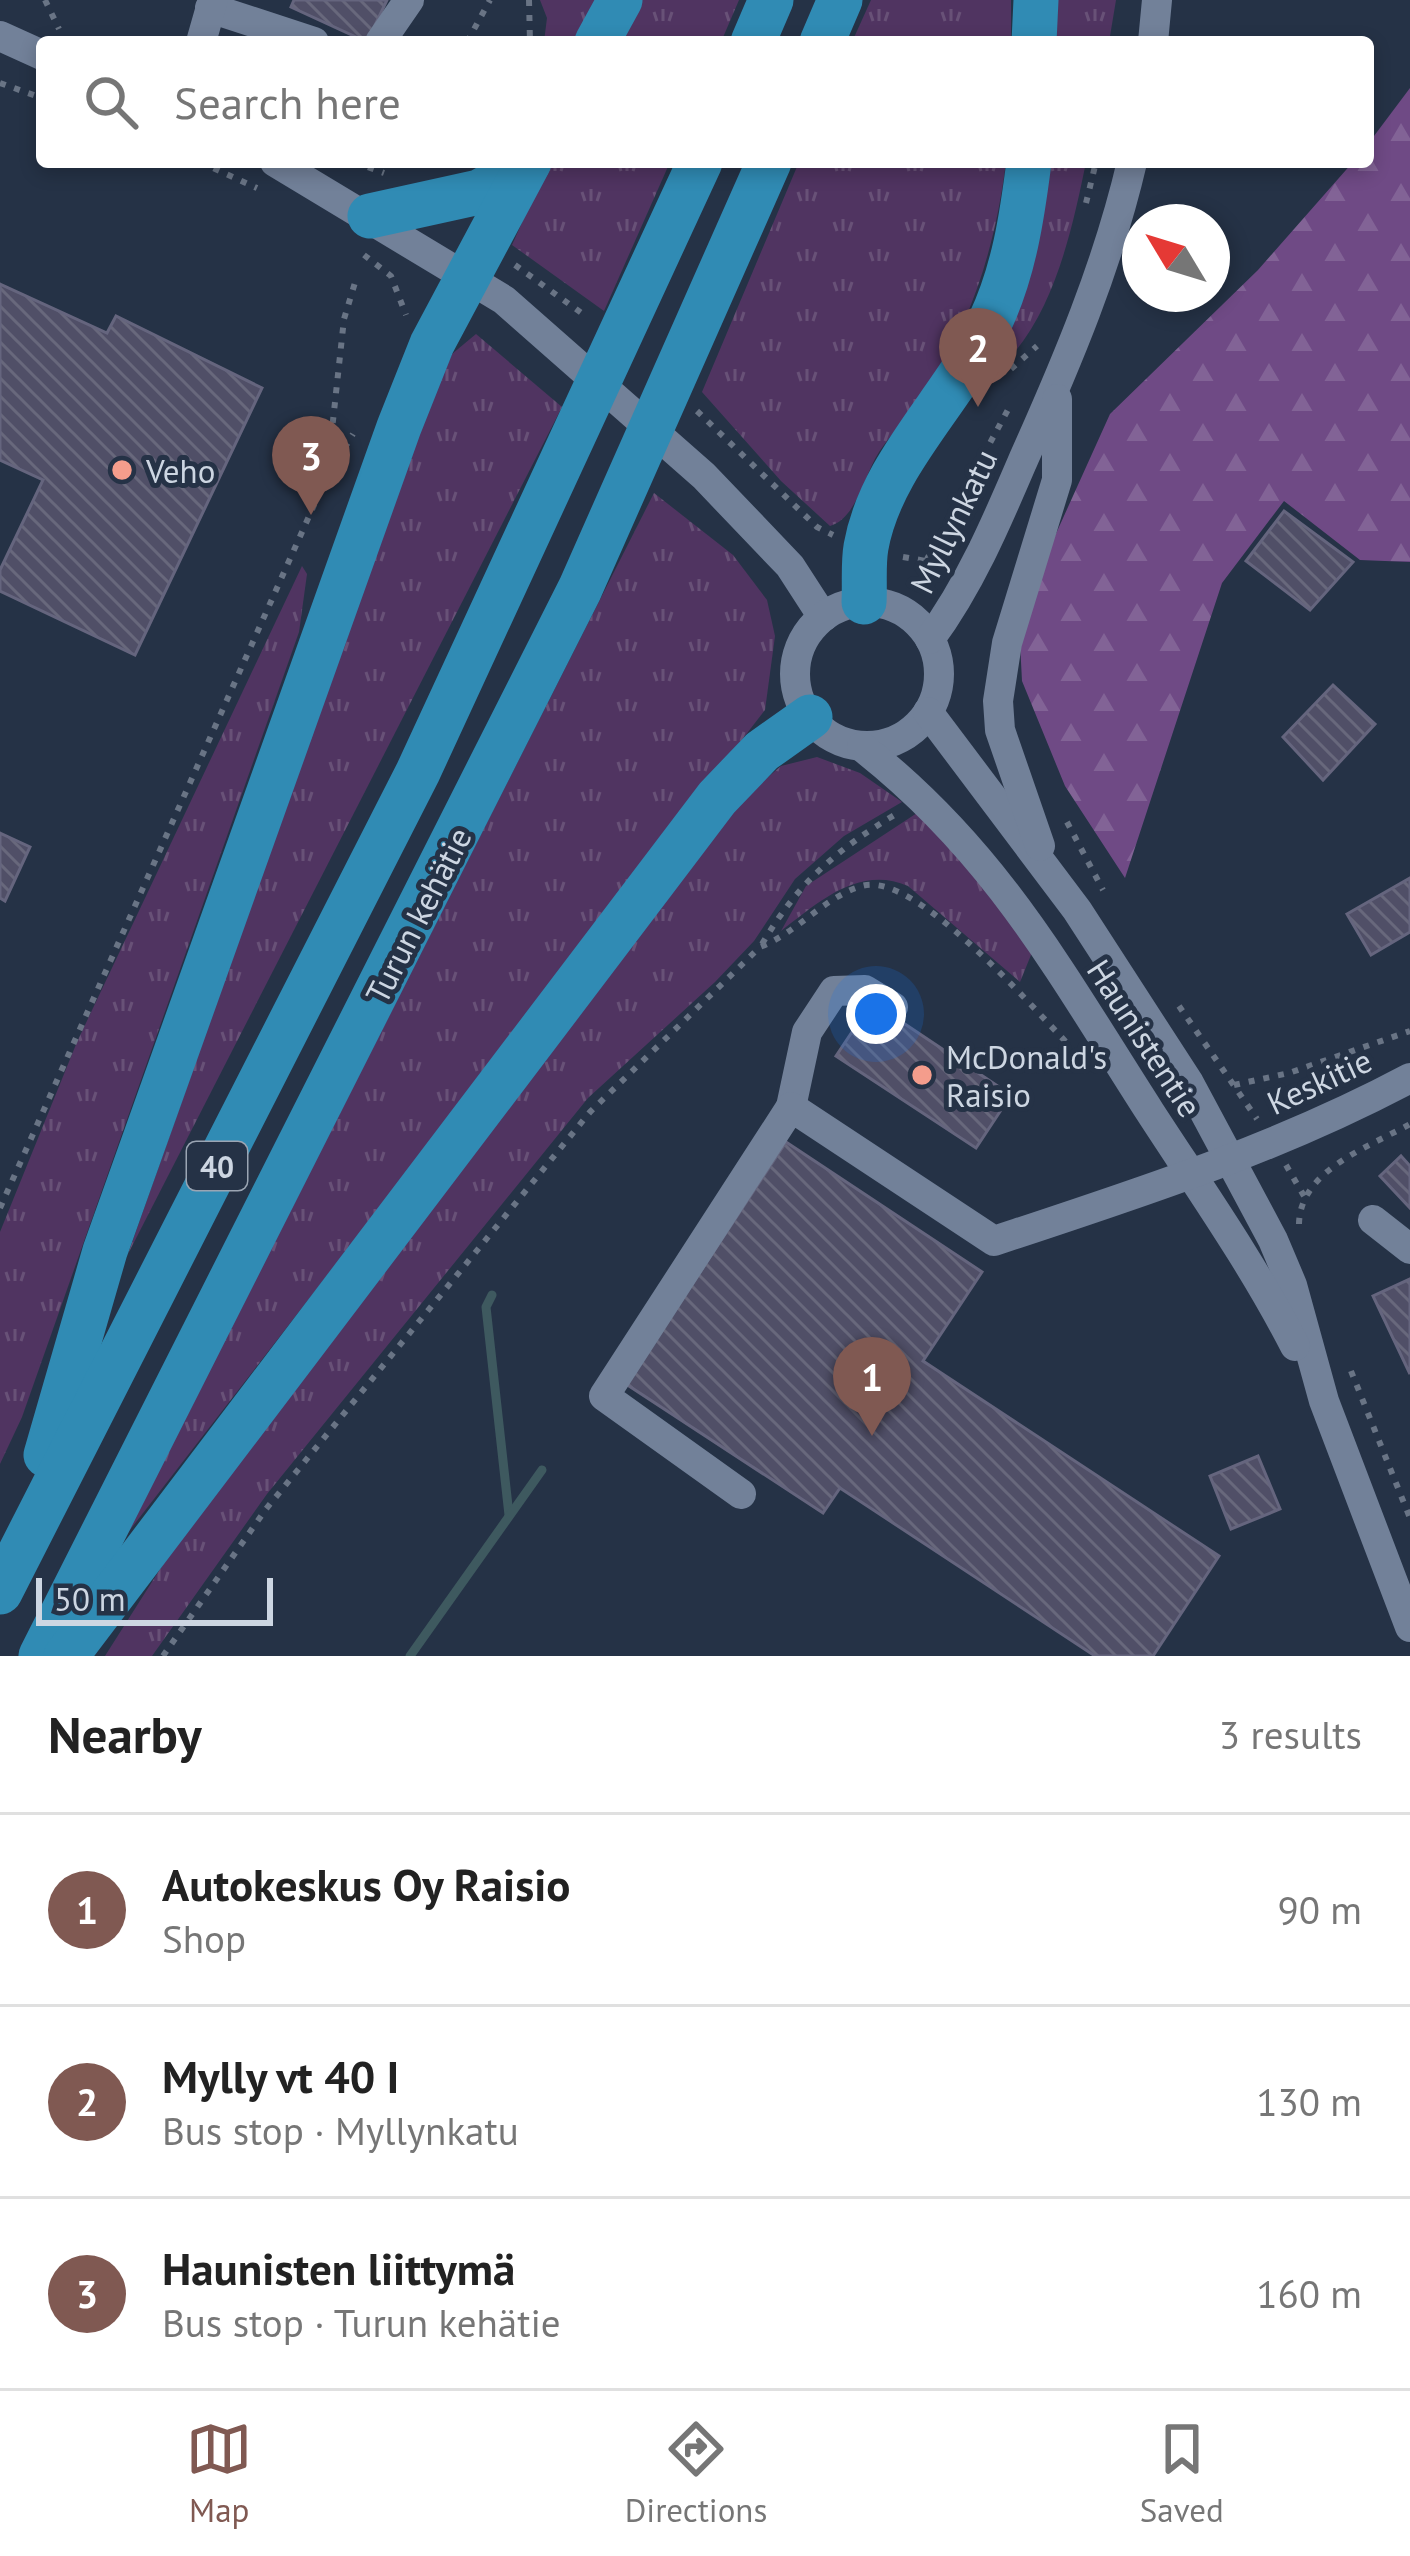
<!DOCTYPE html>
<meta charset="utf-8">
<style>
body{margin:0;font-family:"PT Sans",sans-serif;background:#f6f6f6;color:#222}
.compass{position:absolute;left:1122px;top:204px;width:108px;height:108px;border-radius:50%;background:#fff;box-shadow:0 6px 18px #0003;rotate:308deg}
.scale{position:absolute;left:36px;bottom:30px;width:237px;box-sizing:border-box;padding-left:12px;border:6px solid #cdd6e2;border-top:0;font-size:33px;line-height:42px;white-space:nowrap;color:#cdd6e2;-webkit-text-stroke:9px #253246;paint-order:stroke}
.you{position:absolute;left:876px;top:1014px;width:42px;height:42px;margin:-30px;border:9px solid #fff;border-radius:50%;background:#1a73e8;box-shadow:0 0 0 18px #1a73e833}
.badge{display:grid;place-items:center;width:78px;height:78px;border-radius:50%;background:#805952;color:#fff;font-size:39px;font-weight:700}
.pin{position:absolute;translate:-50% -99px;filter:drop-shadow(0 3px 6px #0008)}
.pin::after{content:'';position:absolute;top:63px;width:42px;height:36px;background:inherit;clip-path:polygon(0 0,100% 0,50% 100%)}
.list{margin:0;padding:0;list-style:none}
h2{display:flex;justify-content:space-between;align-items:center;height:156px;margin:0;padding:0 48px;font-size:51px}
h2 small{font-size:39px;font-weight:400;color:#767676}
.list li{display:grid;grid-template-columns:78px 1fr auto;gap:36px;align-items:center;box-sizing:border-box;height:192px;padding:0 48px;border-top:3px solid #e0e0e0}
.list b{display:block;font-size:45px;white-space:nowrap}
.list p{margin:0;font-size:39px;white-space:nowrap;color:#767676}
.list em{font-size:39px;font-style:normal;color:#767676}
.icon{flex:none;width:66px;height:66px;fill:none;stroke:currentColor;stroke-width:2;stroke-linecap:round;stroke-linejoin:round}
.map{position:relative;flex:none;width:1410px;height:1656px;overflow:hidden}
.search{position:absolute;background:#fff;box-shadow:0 6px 18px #0003;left:36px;right:36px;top:36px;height:132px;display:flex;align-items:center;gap:30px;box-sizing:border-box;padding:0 42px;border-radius:12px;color:#767676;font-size:45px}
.sheet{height:732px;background:#fff}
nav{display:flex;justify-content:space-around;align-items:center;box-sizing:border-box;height:168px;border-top:3px solid #e0e0e0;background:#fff;font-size:33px;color:#767676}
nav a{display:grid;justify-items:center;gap:6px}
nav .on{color:#805952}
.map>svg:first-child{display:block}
.grass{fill:url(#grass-tufts)}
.forest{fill:url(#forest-firs)}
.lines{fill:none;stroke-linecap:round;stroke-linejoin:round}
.stream{stroke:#3e595f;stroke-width:9}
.building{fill:url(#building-back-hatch);stroke:#65657e;stroke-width:3}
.path{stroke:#697485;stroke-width:6;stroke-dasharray:6 9;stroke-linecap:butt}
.minor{stroke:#728199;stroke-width:30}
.highway{stroke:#308bb4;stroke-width:45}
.poi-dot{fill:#f49d8c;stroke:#253246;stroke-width:4.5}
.labels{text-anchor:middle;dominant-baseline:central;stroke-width:10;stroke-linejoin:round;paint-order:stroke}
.shield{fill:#253246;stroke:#9ba5b3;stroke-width:3}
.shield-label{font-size:30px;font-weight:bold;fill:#cdd6e2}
.poi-label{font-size:33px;fill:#cdd6e2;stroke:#253246;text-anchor:start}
.street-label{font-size:33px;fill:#cdd6e2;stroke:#253246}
</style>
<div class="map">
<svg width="1410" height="1656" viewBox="0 0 1410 1656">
<defs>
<pattern id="grass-tufts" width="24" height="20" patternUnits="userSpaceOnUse" patternTransform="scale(3)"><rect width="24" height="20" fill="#503461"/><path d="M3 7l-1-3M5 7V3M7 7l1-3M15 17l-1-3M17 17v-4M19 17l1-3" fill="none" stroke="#685177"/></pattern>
<pattern id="forest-firs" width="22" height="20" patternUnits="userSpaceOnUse" patternTransform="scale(3)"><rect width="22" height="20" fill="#6f4a85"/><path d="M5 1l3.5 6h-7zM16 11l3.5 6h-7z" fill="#826396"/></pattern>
<pattern id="building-back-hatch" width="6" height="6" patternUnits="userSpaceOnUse" patternTransform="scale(3)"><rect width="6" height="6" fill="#504f67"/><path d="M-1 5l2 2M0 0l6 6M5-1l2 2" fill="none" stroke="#68687c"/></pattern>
</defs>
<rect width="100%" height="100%" fill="#253246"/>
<g class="grass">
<polygon points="540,0 601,0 577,42 544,42 547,18"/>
<polygon points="637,0 739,0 721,42 614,42"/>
<polygon points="871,0 1011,0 1011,42 852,42"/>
<polygon points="1058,0 1116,0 1109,42 1056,42"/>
<polygon points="549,162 670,162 604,311 512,245"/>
<path d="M799,162H1006C995,248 972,321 925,394C911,415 892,432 879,452C864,475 857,518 830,526L781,481L702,392Z"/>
<path d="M1049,162H1086C1073,226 1056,304 1013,354L1003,346L1023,291Z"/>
<polygon points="476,334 562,407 128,1254 415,439 452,354"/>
<polygon points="654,493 733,555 767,600 775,636 765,710 126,1535"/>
<polygon points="302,566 307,574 299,632 22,1417 0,1464 0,1232 77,1042"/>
<polygon points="817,757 860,773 902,802 844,836 795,879 754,941 715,982 588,1098 267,1494 152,1656 105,1656 202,1503 746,796 781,766"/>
<path d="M917,813L948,834L1033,950L1020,982L908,886C859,865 819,902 781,931L806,886Z"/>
</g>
<polygon class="forest" points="1410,88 1410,562 1360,560 1284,501 1222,583 1125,878 1065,786 1022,681 1020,642 1045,558 1110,414 1258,270 1353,162 1368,162 1368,144"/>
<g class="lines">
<g class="stream">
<polyline points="492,1295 486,1307 509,1515"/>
<polyline points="410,1656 542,1470"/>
</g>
</g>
<g class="building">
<polygon points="294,0 387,0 367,42 291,7"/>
<polygon points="0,284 107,333 116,316 262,388 135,655 0,591 0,570 43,480 0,460"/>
<polygon points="1284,511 1353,562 1310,610 1246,561"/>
<polygon points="1333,685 1375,724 1323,780 1283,737"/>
<polygon points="0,833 30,847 5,901 0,898"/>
<polygon points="1410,878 1410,932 1371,955 1347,914"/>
<polygon points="872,1002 1011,1095 976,1148 836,1056"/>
<polygon points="786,1142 982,1272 923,1361 1219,1556 1153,1656 1095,1656 840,1488 823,1513 626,1384"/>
<polygon points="1401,1156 1410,1166 1410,1208 1380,1176"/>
<polygon points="1410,1279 1410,1374 1373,1296"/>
<polygon points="1258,1456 1280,1509 1231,1529 1210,1476"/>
</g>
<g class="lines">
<g class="path">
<polyline points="45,0 59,29"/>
<polyline points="529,0 530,42"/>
<polyline points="467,42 490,0"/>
<polyline points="0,83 42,98"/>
<polyline points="200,162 257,188"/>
<polyline points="354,162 384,173"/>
<polyline points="1086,203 1096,162"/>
<polyline points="364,255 391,276 406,315"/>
<polyline points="515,265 587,317"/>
<polyline points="1011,369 1037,346"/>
<polyline points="697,411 817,527 833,535"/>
<polyline points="329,474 353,434"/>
<polyline points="903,557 926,561 938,574"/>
<polyline points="926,561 1010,406"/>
<polyline points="1067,822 1103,890"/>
<path d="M762,944C798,883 836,850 896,814"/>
<polyline points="1179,1006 1257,1119"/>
<polyline points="1234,1085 1289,1073 1410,1031"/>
<polyline points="1286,1165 1304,1196"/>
<polyline points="0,1208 327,476 344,319 357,276"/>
<path d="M1299,1224C1300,1170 1369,1147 1410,1124"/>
<polyline points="1351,1371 1410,1518"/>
<path d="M163,1656L266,1509L590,1112L760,947C797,933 824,897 862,886C914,870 1030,1005 1067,1043"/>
</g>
<g class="minor">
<polyline points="210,8 314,42"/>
<polyline points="0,36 42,55"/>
<polyline points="201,42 213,0"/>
<polyline points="380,42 409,0"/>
<polyline points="1153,42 1157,0"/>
<polyline points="275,162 504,300 704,476 790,566 823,617"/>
<circle cx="867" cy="674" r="72"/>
<path d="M930,639C971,583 997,521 1024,458C1067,362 1108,265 1132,162"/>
<polyline points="928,712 1077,910 1189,1083 1273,1240 1292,1285 1324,1401 1410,1627"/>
<path d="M862,747C996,852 1060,972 1150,1112C1200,1189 1253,1264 1295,1346"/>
<polyline points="1040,846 1000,730 998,701 1007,643 1057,480 1057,399"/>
<polyline points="791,1107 807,1032 834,991 865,990 893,1007"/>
<polyline points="1373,1220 1410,1249"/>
<path d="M741,1494L604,1396L791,1107L994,1241C1136,1194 1277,1149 1410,1078"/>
</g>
<g class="highway">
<polyline points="597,42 620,0"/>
<polyline points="753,42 771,0"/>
<polyline points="822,42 840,0"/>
<polyline points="1034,42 1036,0"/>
<polyline points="370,216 479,192 527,165"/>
<path d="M864,602C865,584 863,564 866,547C881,462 956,398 990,322C1014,271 1022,217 1029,162"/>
<polyline points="46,1455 105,1251 399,427 432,344 529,162"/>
<polyline points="0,1592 418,772 700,162"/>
<polyline points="41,1656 580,589 769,162"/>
<polyline points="66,1656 717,798 762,751 810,717"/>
</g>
</g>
<g class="poi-dot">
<circle cx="122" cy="470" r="12"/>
<circle cx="922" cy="1075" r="12"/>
</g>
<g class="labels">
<rect class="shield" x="187" y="1142" width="60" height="48" rx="9"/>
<g class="shield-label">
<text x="217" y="1166">40</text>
</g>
<g class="poi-label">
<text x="146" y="470">Veho</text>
<text x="946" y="1056">McDonald's<tspan x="946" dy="38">Raisio</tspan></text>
</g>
<g class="street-label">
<text transform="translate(953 521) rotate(-64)">Myllynkatu</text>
<text transform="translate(418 915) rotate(-63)">Turun kehätie</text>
<text transform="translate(1145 1038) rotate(57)">Haunistentie</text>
<text transform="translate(1319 1081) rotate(-25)">Keskitie</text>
</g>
</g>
</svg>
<svg class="compass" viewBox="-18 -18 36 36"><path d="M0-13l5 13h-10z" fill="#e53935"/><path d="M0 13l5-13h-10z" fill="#767676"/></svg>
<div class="scale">50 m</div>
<div class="you"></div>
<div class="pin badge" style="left:872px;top:1436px">1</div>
<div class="pin badge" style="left:978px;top:407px">2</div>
<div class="pin badge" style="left:311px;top:515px">3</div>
<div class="search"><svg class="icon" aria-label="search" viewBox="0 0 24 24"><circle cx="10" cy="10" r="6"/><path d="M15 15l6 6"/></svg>Search here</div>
</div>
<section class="sheet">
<h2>Nearby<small>3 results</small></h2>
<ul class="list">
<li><span class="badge">1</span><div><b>Autokeskus Oy Raisio</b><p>Shop</p></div><em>90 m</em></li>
<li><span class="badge">2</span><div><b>Mylly vt 40 I</b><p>Bus stop · Myllynkatu</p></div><em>130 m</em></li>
<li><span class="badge">3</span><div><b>Haunisten liittymä</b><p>Bus stop · Turun kehätie</p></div><em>160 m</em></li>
</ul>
</section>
<nav>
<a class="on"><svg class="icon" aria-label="map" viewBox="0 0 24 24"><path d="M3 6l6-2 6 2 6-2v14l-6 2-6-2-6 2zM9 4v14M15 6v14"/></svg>Map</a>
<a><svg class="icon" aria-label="directions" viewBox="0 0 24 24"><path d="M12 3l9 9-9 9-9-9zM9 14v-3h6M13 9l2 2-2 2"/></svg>Directions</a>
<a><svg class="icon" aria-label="saved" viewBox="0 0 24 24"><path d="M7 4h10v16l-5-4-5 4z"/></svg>Saved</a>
</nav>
